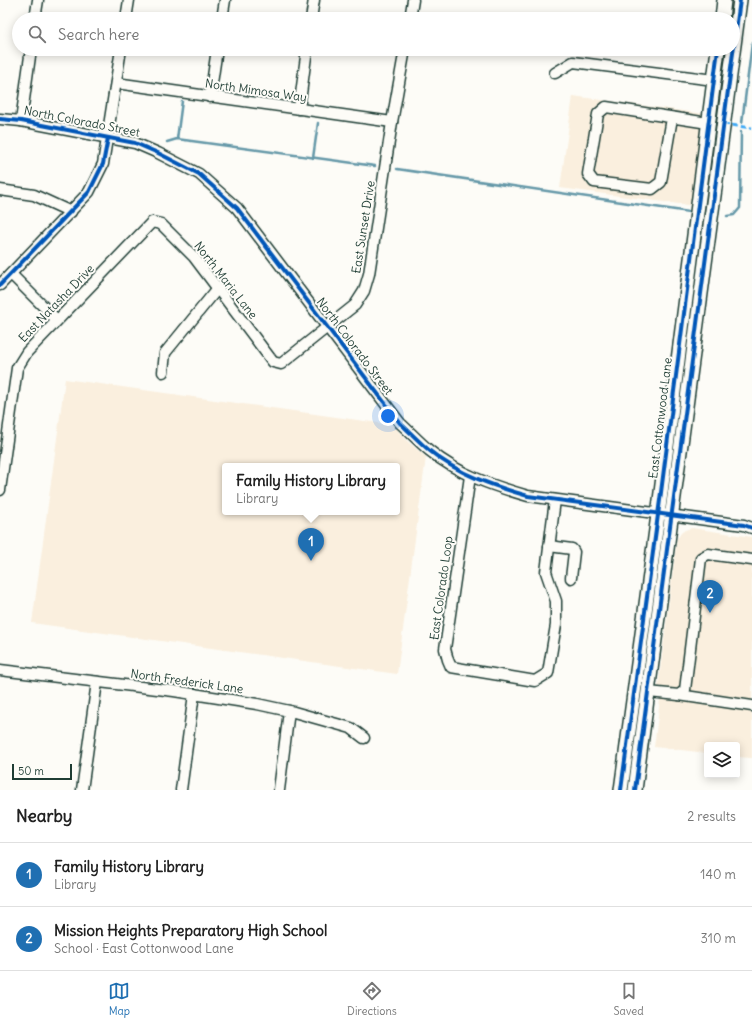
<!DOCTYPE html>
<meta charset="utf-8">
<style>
body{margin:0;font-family:Delius,sans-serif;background:#f2f2f2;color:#222}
.controls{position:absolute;right:12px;bottom:12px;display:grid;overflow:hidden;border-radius:4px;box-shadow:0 2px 10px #0003}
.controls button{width:36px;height:36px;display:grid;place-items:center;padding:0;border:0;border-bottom:1px solid #e0e0e0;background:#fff;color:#222;font:20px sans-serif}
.scale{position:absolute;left:12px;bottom:10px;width:60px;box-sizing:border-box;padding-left:4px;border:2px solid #1f3d34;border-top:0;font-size:11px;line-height:14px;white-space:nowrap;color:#1f3d34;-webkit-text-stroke:3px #fdfcf7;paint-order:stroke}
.you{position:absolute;left:388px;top:416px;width:14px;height:14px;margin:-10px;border:3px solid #fff;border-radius:50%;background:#1a73e8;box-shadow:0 0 0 6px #1a73e833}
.badge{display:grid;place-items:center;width:26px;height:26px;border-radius:50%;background:#1f6fb2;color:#fff;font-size:13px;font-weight:700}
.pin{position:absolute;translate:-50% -33px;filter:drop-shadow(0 1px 2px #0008)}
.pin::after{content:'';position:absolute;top:21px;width:14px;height:12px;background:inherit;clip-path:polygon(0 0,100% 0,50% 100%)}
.popup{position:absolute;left:222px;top:463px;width:178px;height:52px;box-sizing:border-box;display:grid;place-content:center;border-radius:4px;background:#fff;filter:drop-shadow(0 1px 3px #0005);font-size:13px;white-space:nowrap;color:#767676}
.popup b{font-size:15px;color:#222}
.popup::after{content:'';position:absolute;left:50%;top:100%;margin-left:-8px;border:8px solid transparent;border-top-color:#fff}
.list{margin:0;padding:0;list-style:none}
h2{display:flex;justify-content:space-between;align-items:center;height:52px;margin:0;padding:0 16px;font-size:17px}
h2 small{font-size:13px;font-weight:400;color:#767676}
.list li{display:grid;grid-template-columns:26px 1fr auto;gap:12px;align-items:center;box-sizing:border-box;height:64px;padding:0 16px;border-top:1px solid #e0e0e0}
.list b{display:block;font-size:15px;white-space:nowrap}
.list p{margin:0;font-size:13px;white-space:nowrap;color:#767676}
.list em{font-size:13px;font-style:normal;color:#767676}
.icon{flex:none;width:22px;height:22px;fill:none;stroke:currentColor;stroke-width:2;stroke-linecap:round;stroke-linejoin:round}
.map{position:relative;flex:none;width:752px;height:790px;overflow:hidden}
.search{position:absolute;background:#fff;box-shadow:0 2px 10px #0003;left:12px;right:12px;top:12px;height:44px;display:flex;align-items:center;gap:10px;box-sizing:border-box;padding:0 14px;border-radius:22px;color:#767676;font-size:15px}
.sheet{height:180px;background:#fff}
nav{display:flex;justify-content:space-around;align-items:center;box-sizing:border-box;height:56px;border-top:1px solid #e0e0e0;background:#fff;font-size:11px;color:#767676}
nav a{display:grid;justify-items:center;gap:2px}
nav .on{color:#1f6fb2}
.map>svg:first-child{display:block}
.built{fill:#faefde;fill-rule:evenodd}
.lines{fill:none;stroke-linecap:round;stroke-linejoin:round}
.stream{stroke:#6598a8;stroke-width:2.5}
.minor-casing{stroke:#1f3d34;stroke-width:13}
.major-casing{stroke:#1f3d34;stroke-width:16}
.minor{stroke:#fdfcf7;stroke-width:10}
.major{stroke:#fdfcf7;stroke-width:13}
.quiet{stroke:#3fa9f5;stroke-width:3;stroke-dasharray:6 3;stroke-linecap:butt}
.cycleway-casing{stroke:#fdfcf7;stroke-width:6}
.cycleway{stroke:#0057b8;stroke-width:4}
.labels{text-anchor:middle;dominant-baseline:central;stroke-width:4;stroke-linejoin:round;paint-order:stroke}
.street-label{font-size:12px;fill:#1f3d34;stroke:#fdfcf7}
</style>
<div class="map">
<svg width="752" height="790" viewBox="0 0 752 790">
<rect width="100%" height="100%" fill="#fdfcf7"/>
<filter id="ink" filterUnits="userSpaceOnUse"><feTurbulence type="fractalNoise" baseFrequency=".025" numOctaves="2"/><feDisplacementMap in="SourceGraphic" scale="8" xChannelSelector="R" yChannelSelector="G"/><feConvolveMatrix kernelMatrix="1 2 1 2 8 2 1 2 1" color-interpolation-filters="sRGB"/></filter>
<g filter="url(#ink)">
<g class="built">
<polygon points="573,96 705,114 694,206 560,188"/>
<path d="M65,379L393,425L407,441L426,457L397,674L32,623ZM225,466H397V512H225Z"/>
<polygon points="692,528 752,537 752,758 737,757 737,745 707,745 707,753 654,747 661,692 658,687 677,539 681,533 685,530"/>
</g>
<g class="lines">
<g class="stream">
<polyline points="742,123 752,43"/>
<polyline points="177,139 182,101"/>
<polyline points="167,142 177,139 375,166"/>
<polyline points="313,158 318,123"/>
<polyline points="397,169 689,212"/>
<polyline points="727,216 734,215 740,208 741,132"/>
</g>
<defs>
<g id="minor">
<polyline points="35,19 38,0"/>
<polyline points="126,19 129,0"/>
<polyline points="222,19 225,0"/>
<polyline points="311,19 314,0"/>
<polyline points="410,19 413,0"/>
<polyline points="555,73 573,62 714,80"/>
<polyline points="116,83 392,122"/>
<polyline points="210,97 217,49"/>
<polyline points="299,109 307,49"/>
<polyline points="672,118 661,182 652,189 594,182 588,174 598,114 606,107 708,123"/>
<path d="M0,119L21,121L135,143L158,153L199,174L237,208L400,423C410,432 419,442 430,451C458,474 493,486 528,496L744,525L752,528"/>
<polyline points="21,121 31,49"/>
<polyline points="0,190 34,195 71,212"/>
<polyline points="11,274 57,320"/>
<polyline points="0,285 89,192 103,164 121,49"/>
<polyline points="163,372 165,353 218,288"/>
<polyline points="470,476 445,649 448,660 451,667 535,681 548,673 556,625 556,601 546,572 555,500"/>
<polyline points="0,490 17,368 27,352 152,222 161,224 194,257 273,362 281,364 355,305 364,291 369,274 392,122 405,49"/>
<polyline points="549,546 572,549 574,552 571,578"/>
<polyline points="0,670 174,691 257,704 294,712 351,728 364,738"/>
<polyline points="648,692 679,695 685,690 701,558 708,554 752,560"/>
<polyline points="679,695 752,706"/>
<polyline points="82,790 97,682"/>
<polyline points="181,790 194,694"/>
<polyline points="279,790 289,711"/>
</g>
<g id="major">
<polyline points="722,19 724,0"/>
<polyline points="621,790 660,500 718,49"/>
<polyline points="635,790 740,0"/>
</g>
</defs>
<use href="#minor" class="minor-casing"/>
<use href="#major" class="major-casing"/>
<use href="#minor" class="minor"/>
<use href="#major" class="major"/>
<polyline class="quiet" points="723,124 752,128"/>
<defs>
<g id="cycleway">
<path d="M0,119L21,121L135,143L158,153L199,174L237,208L400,423C410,432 419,442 430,451C458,474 493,486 528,496L744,525L752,528"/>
<polyline points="0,285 89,192 103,164 108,138"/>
<polyline points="621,790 660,500 718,49"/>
<polyline points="635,790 740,0"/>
</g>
</defs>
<use href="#cycleway" class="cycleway-casing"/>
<use href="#cycleway" class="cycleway"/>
</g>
</g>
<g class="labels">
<g class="street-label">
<text transform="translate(256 90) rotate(8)">North Mimosa Way</text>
<text transform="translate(82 121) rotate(11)">North Colorado Street</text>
<text transform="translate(363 227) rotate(-81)">East Sunset Drive</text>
<text transform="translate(226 280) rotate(52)">North Maria Lane</text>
<text transform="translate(56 303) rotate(-46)">East Natasha Drive</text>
<text transform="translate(355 346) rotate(53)">North Colorado Street</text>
<text transform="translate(660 418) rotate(-83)">East Cottonwood Lane</text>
<text transform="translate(441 588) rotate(-82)">East Colorado Loop</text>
<text transform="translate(187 681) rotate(8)">North Frederick Lane</text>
</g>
</g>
</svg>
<div class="controls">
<button><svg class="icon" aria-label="layers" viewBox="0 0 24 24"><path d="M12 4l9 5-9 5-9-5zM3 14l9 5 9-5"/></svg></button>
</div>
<div class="scale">50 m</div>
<div class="you"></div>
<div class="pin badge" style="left:311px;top:561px">1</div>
<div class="popup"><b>Family History Library</b>Library</div>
<div class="pin badge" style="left:710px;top:613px">2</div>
<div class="search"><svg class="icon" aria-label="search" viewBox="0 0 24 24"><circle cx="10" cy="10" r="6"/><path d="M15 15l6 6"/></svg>Search here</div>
</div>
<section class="sheet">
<h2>Nearby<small>2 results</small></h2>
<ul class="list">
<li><span class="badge">1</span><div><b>Family History Library</b><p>Library</p></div><em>140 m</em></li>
<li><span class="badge">2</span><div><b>Mission Heights Preparatory High School</b><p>School · East Cottonwood Lane</p></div><em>310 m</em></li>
</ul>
</section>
<nav>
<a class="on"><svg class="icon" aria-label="map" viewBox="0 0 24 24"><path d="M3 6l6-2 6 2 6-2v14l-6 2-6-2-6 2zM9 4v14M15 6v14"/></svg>Map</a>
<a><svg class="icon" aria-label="directions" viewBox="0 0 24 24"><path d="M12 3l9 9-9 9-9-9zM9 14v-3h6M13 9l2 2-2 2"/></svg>Directions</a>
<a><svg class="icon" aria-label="saved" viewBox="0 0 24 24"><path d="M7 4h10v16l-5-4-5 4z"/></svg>Saved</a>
</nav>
